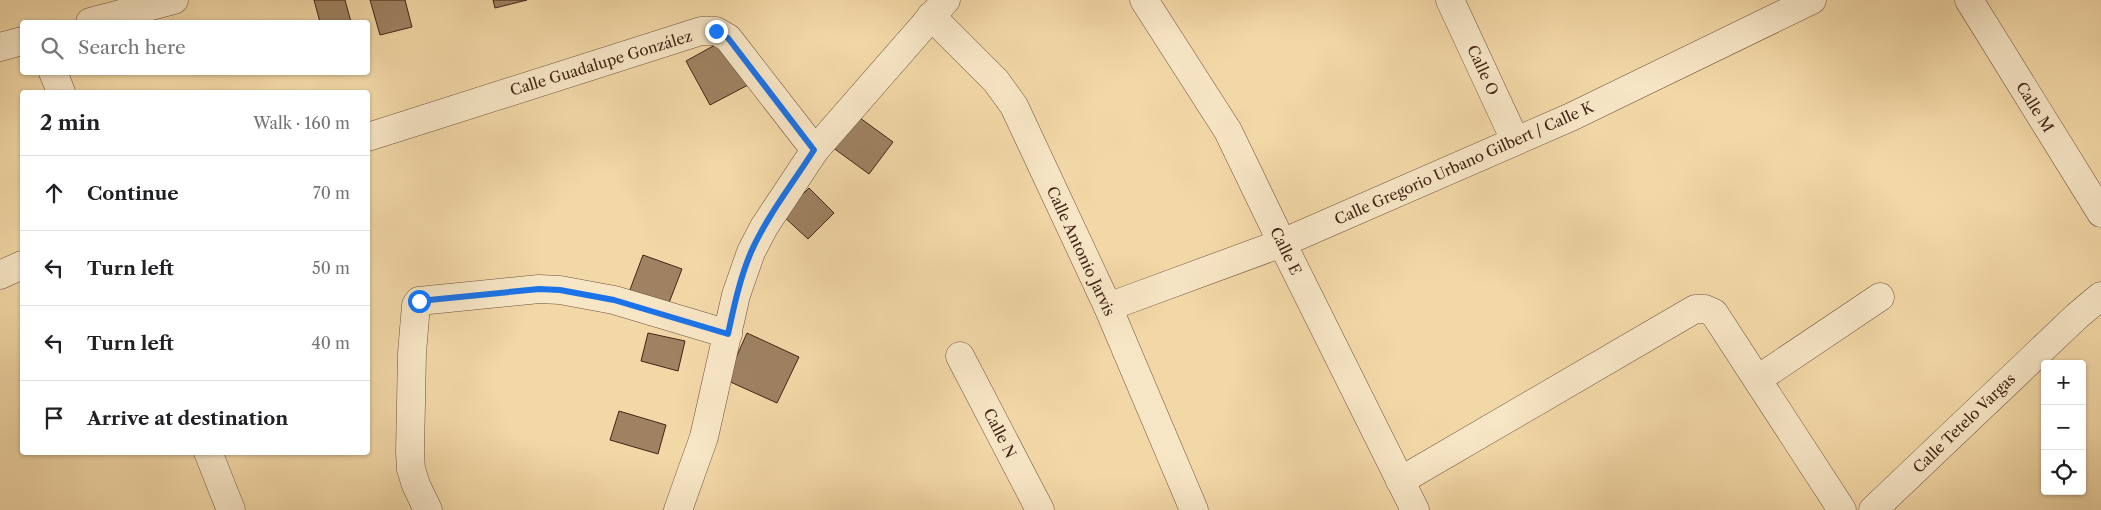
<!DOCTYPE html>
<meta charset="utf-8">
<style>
body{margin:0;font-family:"Libre Caslon Text",serif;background:#f2f2f2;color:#202124}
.controls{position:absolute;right:15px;bottom:15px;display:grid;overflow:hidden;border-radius:5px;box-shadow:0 1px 4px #0004}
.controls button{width:45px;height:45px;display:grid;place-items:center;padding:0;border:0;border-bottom:1px solid #e0e0e0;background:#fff;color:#202124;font:25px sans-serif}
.stop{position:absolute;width:15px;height:15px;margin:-11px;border:4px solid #1a73e8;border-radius:50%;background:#fff}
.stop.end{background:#1a73e8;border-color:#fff;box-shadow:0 1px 5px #0008}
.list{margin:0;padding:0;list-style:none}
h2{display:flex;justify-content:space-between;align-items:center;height:65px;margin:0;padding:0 20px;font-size:21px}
h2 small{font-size:16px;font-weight:400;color:#757577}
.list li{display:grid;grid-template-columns:32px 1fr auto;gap:15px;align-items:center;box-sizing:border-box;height:75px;padding:0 20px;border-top:1px solid #e0e0e0}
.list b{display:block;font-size:19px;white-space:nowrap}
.list em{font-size:16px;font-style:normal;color:#757577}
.icon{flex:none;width:28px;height:28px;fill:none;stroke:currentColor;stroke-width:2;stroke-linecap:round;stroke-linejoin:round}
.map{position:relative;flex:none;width:2101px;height:510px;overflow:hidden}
.search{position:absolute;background:#fff;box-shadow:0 1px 4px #0004;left:20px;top:20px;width:350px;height:55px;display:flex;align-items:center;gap:12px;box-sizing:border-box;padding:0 18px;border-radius:5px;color:#757577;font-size:19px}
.panel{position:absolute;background:#fff;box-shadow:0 1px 4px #0004;left:20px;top:90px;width:350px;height:365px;border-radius:5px}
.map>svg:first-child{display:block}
.building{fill:#9e8262;stroke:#412417}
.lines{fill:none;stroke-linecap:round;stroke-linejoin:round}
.minor-casing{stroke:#6e513b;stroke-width:29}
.minor{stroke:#f7e6c6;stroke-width:28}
.route{stroke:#1a73e8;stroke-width:6}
.labels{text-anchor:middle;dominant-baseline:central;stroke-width:4.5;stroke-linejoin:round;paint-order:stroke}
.street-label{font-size:15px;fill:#412417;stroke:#f7e6c6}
</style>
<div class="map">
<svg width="2101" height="510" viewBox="0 0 2101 510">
<rect width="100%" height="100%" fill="#f3d8a7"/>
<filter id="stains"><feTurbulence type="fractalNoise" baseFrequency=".004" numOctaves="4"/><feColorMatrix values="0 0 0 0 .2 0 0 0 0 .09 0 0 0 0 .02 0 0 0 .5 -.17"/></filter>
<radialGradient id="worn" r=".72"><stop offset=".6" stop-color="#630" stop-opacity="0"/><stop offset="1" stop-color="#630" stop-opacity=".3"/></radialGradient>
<g class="building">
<polygon points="314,0 345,0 351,22 320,22"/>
<polygon points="370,0 405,0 412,27 380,35"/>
<polygon points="493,0 527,0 495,8"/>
<polygon points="724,40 748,85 710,105 686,61"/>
<polygon points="856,115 893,142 869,174 832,147"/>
<polygon points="809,188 834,213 808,239 782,215"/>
<polygon points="643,255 682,269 667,308 628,295"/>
<polygon points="648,333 685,341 678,371 641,361"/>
<polygon points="747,333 799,357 777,403 726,380"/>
<polygon points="619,411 666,425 658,454 610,440"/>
</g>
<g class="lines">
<defs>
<g id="minor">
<polyline points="1144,0 1228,131 1282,243 1415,510"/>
<polyline points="1450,0 1515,140"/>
<polyline points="1969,0 2101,213"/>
<polyline points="931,16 996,81 1014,106 1108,307 1194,510"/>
<polyline points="90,22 174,0"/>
<polyline points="0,47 22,41"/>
<polyline points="53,72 61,92"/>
<polyline points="368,137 701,31 716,31 728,38 815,150"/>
<polyline points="0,275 22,265"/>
<polyline points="1108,307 1282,243 1571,117 1812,0"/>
<polyline points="960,356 1040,510"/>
<polyline points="1758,379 1880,297"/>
<polyline points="208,452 231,510"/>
<polyline points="1400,481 1695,309 1705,309 1714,313 1842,510"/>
<polyline points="428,510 416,485 411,469 410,452 412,353 416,305 419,301 539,289 560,290 614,300 728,334"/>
<polyline points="678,510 704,437 736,295 751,252 764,227 815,150 946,0"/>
<polyline points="1873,510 2077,316 2101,296"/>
</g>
</defs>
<use href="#minor" class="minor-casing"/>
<use href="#minor" class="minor"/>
</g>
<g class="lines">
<path class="route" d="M419,301L539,289L560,290L614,300L728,334C734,306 740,278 751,252C767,216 793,183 814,150L728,38L716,31"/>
</g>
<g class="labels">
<g class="street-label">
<text transform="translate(601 63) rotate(-17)">Calle Guadalupe González</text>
<text transform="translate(1483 70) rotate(65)">Calle O</text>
<text transform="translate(2035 107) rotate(58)">Calle M</text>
<text transform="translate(1464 163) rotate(-24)">Calle Gregorio Urbano Gilbert / Calle K</text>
<text transform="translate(1081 251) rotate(65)">Calle Antonio Jarvis</text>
<text transform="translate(1286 251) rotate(64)">Calle E</text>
<text transform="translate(1964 423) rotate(-44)">Calle Tetelo Vargas</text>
<text transform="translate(1000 433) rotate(63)">Calle N</text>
</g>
</g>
<rect width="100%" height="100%" filter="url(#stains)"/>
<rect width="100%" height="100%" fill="url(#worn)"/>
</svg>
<div class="controls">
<button>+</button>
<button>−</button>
<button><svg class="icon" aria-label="locate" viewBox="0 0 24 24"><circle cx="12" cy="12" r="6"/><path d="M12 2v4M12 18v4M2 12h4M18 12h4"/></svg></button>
</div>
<div class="stop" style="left:419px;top:301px"></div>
<div class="stop end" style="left:716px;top:31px"></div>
<div class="search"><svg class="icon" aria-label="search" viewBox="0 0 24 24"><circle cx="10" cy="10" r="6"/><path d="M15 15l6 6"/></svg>Search here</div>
<section class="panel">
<h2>2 min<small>Walk · 160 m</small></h2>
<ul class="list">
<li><svg class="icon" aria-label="ahead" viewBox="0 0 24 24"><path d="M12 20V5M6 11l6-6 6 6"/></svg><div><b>Continue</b></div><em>70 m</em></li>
<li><svg class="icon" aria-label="left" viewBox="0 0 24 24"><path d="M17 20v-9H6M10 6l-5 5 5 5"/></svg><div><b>Turn left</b></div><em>50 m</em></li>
<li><svg class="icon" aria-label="left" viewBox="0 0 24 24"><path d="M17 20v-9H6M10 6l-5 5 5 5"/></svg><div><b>Turn left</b></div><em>40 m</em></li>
<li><svg class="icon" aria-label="arrive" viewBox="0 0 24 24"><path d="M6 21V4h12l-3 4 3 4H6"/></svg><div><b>Arrive at destination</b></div></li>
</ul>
</section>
</div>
